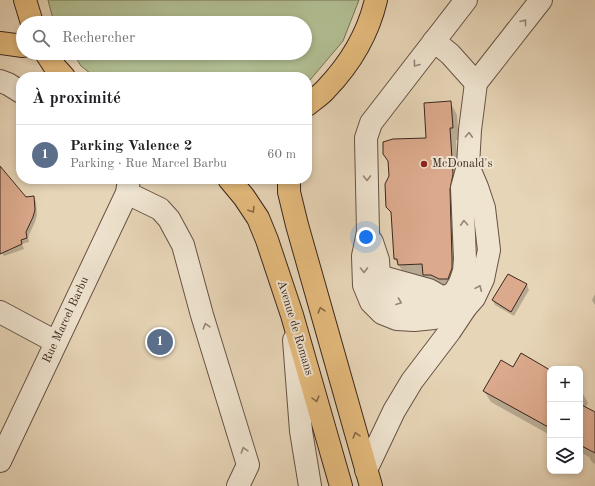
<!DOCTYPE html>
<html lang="fr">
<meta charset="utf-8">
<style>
body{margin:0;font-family:"Old Standard TT",serif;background:#f2f2f2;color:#202124}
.controls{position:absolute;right:12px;bottom:12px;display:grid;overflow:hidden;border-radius:8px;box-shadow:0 2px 6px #0003}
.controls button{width:36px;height:36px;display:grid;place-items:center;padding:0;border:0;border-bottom:1px solid #e0e0e0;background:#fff;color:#202124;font:20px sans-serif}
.you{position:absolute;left:366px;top:237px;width:14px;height:14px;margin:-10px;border:3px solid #fff;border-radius:50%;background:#1a73e8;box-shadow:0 0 0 6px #1a73e833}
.badge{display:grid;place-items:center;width:26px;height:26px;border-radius:50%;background:#8f2418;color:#fff;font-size:13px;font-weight:700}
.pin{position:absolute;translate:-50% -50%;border:2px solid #fff;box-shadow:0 1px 4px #0006}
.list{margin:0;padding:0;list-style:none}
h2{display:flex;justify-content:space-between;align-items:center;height:52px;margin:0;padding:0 16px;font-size:17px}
h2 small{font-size:13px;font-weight:400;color:#757577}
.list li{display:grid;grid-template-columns:26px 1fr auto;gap:12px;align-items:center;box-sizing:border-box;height:60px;padding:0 16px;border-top:1px solid #e0e0e0}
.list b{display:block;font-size:15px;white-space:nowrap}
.list p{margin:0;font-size:13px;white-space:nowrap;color:#757577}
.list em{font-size:13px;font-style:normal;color:#757577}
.icon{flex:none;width:22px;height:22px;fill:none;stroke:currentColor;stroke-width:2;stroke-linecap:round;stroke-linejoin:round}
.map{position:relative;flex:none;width:595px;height:486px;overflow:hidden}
.search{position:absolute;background:#fff;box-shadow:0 2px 6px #0003;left:16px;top:16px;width:296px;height:44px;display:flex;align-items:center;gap:10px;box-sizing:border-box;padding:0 14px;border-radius:22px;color:#757577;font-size:15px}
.panel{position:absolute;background:#fff;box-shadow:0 2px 6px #0003;left:16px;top:72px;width:296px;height:112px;border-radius:16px}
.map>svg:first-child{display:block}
.green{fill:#b1be92;stroke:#767258}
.shadow{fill:#0003}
.building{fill:#dba98c;stroke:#3c271e}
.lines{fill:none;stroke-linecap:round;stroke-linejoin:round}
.minor-casing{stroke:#675244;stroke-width:24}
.major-casing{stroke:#3c271e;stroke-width:24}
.minor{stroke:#efe4d0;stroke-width:22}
.major{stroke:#e4ba7c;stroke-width:22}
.oneway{stroke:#968677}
.oneway2{stroke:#886948}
.poi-dot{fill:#8f2418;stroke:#efe4d0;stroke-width:1.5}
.labels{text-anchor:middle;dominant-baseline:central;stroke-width:4;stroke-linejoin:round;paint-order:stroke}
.poi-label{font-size:12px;fill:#3c271e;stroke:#efe4d0;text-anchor:start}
.street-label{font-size:12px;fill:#3c271e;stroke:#efe4d0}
</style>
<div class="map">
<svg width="595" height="486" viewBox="0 0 595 486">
<rect width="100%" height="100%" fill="#e7d5b7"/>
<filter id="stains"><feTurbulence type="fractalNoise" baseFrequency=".005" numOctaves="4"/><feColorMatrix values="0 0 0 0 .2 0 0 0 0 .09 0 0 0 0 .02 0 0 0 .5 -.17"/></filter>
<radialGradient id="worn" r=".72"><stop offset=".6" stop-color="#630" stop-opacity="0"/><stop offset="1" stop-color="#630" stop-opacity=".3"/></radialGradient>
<polygon class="green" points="48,0 359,0 343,41 310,80 307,82 307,77 95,77 81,66 73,53 305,53 305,23 54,23"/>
<g class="shadow">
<polygon points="450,102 457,115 459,140 456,140 459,187 455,291 431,287 424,276 406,277 395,259 392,215 387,207 427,139"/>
<polygon points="0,178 26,198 34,197 36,202 37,215 35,222 28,237 29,242 22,244 24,249 4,256 0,251"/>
<polygon points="508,275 527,285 529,290 514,316 495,305 493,301"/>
<polygon points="595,294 595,305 592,300"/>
<polygon points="513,368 550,371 550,435 491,402 484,391"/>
<polygon points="580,391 582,392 588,403 585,408 595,413 595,464 592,462 589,457 580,452"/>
</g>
<g class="building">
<polygon points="451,101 453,128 450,128 453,174 450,189 452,259 452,268 448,279 439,279 431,275 423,275 422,264 398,265 397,259 394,259 391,212 386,207 385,184 389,176 388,161 383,154 383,142 393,139 426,138 424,103"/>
<polygon points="0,166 26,197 34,196 35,210 33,217 26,232 27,238 21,240 22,244 0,254"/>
<polygon points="508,274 527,284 511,312 492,300"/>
<polygon points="521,353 550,370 550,428 483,391 501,360 513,367"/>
<polygon points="580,404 595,412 595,453 580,445"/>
</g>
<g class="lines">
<defs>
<g id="minor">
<polyline points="466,0 371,123 366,138 368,232 363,256 364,285 371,302 382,313 397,319 414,320 434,318 452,312 466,307 474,298 483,279 489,250 484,208 477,187 468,166 470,130 476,83 541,0"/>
<polyline points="434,41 450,54 476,83"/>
<polyline points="0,81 8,84 21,92"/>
<polyline points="127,193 160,209 169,219 183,245 202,315 248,465 238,486"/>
<polyline points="372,242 378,260 379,276 383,289 388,296 394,301 401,305 413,305 426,303 443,298 454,293 460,283 464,271 465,259 462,188 468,166"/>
<polyline points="379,276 429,290 443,298"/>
<polyline points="0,312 56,342"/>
<polyline points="294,340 301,431 310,486"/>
<polyline points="0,461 127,193 129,179"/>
<polyline points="366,470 394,411 412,381 450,331 466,307"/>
</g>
<g id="major">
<polyline points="25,0 32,23"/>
<polyline points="0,43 23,46"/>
<polyline points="46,53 55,67 64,77"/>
<path d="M307,105C313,100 321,95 326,89C350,64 368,34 376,0"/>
<polyline points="229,179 244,197 258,218 267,240 292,315 341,486"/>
<polyline points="289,179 289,192 297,225 371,486"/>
</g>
</defs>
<use href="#minor" class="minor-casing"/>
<use href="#major" class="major-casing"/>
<use href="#minor" class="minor"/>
<use href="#major" class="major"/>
</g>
<defs><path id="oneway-chevron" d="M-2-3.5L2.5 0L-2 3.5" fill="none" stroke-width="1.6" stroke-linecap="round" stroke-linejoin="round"/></defs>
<g class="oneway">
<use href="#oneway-chevron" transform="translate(524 22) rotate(-52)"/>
<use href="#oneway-chevron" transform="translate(416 64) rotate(127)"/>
<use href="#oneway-chevron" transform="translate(469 135) rotate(-87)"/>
<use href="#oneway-chevron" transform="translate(367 178) rotate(89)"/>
<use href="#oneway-chevron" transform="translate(464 223) rotate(-93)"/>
<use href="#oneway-chevron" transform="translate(364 270) rotate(89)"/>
<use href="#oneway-chevron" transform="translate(479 288) rotate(-66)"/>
<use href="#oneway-chevron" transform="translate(399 302) rotate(20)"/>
<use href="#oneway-chevron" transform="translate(206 326) rotate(-107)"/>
<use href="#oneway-chevron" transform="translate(244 450) rotate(-107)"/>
</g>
<g class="oneway2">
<use href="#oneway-chevron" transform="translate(252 210) rotate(58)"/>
<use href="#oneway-chevron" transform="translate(321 310) rotate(-106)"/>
<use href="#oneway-chevron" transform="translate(316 399) rotate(74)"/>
<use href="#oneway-chevron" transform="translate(356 435) rotate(-106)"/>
</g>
<circle class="poi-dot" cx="424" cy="164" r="4"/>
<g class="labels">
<g class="poi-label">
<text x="432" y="164">McDonald's</text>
</g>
<g class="street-label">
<text transform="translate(66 320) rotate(-65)">Rue Marcel Barbu</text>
<text transform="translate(295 328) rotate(73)">Avenue de Romans</text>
</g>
</g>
<rect width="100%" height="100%" filter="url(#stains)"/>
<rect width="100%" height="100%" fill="url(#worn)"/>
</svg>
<div class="controls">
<button>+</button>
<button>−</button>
<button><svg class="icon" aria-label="layers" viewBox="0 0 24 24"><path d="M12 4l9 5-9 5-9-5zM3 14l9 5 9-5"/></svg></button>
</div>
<div class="you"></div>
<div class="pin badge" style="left:160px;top:342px;background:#5c6f8a">1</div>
<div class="search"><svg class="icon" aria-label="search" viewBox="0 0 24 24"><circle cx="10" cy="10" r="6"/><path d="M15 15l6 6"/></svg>Rechercher</div>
<section class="panel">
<h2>À proximité<small></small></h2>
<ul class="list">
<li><span class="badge" style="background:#5c6f8a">1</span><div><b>Parking Valence 2</b><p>Parking · Rue Marcel Barbu</p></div><em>60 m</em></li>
</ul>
</section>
</div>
